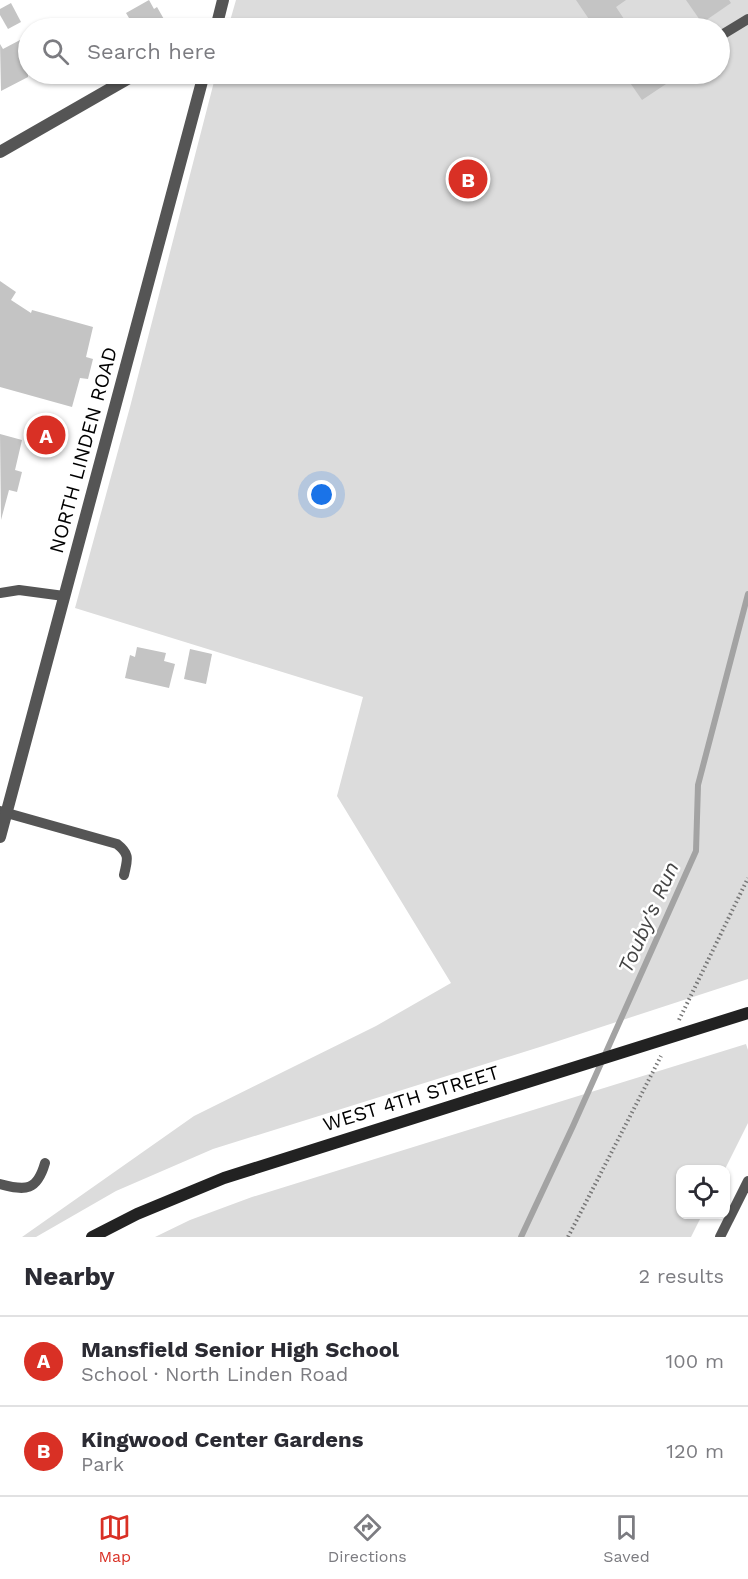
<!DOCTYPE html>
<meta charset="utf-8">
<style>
body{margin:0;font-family:"Work Sans",sans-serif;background:#f7f7f7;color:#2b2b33}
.controls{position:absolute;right:18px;bottom:18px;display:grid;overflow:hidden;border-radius:12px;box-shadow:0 2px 4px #0004}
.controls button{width:54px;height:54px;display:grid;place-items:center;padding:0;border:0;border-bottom:2px solid #e1e1e2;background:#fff;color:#2b2b33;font:30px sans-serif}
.you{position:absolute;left:322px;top:495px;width:21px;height:21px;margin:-15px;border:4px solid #fff;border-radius:50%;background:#1a73e8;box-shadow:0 0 0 9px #1a73e833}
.badge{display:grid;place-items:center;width:39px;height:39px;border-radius:50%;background:#d93025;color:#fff;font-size:20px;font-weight:700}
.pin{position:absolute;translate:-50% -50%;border:3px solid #fff;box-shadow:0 2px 6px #0006}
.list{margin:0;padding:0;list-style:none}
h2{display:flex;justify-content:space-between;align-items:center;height:78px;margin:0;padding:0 24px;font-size:26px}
h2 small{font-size:20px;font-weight:400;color:#7c7c81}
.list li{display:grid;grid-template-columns:39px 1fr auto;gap:18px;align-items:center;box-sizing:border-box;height:90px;padding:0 24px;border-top:2px solid #e1e1e2}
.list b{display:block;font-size:22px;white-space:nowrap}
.list p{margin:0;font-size:20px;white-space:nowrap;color:#7c7c81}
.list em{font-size:20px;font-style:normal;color:#7c7c81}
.icon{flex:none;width:33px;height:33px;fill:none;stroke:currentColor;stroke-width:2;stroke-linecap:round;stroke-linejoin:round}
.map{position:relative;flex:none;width:748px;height:1237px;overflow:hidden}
.search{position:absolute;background:#fff;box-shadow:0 2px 4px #0004;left:18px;right:18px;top:18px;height:66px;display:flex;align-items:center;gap:15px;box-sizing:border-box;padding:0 21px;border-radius:33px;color:#7c7c81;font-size:22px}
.sheet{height:258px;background:#fff}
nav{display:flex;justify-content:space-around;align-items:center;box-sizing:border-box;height:84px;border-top:2px solid #e1e1e2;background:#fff;font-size:16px;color:#7c7c81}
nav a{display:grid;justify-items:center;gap:3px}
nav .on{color:#d93025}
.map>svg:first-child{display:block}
.green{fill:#dcdcdc}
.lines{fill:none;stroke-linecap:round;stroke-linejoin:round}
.stream{stroke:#a3a3a3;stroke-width:6}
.building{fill:#c4c4c4}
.path{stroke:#777;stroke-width:4;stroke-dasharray:1.5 3;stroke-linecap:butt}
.lane{stroke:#555;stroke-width:10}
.street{stroke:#555;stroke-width:12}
.secondary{stroke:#222;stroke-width:12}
.secondary-bridge{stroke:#222;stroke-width:12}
.labels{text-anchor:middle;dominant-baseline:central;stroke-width:5;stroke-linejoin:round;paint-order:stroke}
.street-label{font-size:20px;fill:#000;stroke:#fff}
.water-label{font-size:21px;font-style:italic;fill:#444;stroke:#fff}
</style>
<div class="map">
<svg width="748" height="1237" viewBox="0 0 748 1237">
<rect width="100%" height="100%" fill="#fff"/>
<g class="green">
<polygon points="236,0 748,0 748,979 543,1046 213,1149 116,1191 36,1237 22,1237 194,1116 376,1026 451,983 337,796 363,697 75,608 130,407 216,74 720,74 720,28 228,28"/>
<polygon points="746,1044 748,1050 748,1123 725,1169 680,1170 680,1214 702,1215 691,1237 155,1237 190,1220 252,1197"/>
</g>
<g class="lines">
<polyline class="stream" points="521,1237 573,1126 696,851 698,785 748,594"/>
</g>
<g class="building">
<polygon points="149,0 154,9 157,7 165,21 162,22 163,25 157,28 135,28 126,13"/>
<polygon points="576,0 626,0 616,7 630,28 595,28"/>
<polygon points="686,0 729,0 731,3 702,23"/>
<polygon points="11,3 21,22 8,29 0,15 0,9"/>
<polygon points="20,40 28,56 28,77 1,91 0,44 3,49"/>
<polygon points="624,74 660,74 666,84 642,100"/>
<polygon points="0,281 16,292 11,300 31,313 32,310 93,327 86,357 93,359 88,379 80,378 72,407 0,387"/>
<polygon points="0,434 22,440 15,470 22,472 17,492 9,490 1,520"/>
<polygon points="137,647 166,653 164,661 175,664 169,688 125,678 130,655 135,657"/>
<polygon points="190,649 212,654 206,684 184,679"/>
</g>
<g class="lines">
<g class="path">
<polyline points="679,1020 748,878"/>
<polyline points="568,1237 661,1056"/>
</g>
<g class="lane">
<polyline points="720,36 748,19"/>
<polyline points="0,593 19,590 64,596"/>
<path d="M0,811L117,844C131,855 127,860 124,875"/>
<path d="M0,1184C26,1191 37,1191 45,1163"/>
<polyline points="720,1237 748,1181"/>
</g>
<g class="street">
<polyline points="216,28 223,0"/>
<polyline points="0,152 136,74"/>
<polyline points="0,837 204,74"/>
</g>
<polyline class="secondary" points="92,1237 137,1214 224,1178 477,1098"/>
<polyline class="secondary-bridge" points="477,1098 748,1013"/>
</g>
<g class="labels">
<g class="street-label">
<text transform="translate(83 450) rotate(-75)">NORTH LINDEN ROAD</text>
<text transform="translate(411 1098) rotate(-17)">WEST 4TH STREET</text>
</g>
<g class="water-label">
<text transform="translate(648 917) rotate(-66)">Touby's Run</text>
</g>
</g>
</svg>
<div class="controls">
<button><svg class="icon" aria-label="locate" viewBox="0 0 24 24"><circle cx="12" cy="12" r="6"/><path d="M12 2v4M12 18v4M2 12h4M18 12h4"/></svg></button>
</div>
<div class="you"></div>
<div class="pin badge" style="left:46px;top:435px">A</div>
<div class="pin badge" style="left:468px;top:179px">B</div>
<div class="search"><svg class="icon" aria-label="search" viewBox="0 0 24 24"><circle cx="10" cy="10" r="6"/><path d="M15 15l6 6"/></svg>Search here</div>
</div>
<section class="sheet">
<h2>Nearby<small>2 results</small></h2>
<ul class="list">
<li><span class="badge">A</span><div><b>Mansfield Senior High School</b><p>School · North Linden Road</p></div><em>100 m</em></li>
<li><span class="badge">B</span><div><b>Kingwood Center Gardens</b><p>Park</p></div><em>120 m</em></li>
</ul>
</section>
<nav>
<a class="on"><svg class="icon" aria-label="map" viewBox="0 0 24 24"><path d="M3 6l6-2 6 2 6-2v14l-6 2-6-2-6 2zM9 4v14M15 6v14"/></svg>Map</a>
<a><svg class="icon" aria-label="directions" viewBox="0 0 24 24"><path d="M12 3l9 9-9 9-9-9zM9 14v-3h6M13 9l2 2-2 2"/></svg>Directions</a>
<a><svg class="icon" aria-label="saved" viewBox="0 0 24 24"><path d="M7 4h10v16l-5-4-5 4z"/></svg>Saved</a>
</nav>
